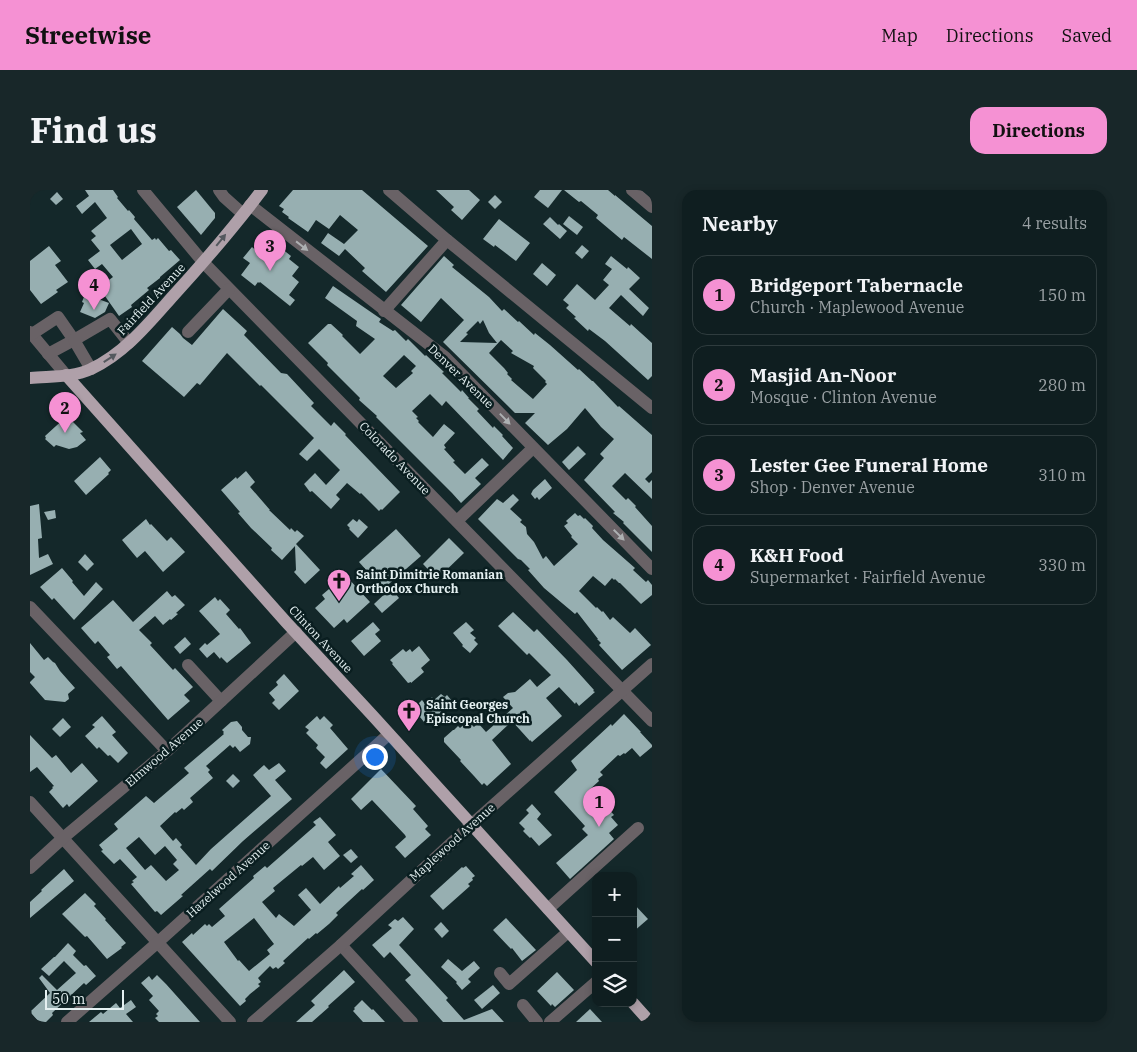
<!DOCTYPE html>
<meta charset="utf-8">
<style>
body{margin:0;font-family:"IBM Plex Serif",serif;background:#182729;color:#f1f3f6}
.controls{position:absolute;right:15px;bottom:15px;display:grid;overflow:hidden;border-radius:10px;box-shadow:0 2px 8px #0003}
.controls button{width:45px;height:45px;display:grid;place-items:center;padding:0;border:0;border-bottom:1px solid #2f3c3e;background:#0f1e20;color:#f1f3f6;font:25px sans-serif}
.scale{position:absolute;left:15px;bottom:12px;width:79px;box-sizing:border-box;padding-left:5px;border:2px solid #e4f0f1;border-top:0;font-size:14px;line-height:18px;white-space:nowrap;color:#e4f0f1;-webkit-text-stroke:4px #0a1e20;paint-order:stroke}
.you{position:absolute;left:344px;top:566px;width:18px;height:18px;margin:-12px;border:4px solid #fff;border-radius:50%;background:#1a73e8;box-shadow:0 0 0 8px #1a73e833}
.badge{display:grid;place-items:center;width:32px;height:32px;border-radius:50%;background:#f591d3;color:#111;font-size:16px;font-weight:700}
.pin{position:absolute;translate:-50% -41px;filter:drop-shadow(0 1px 2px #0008)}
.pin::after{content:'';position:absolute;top:26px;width:18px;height:15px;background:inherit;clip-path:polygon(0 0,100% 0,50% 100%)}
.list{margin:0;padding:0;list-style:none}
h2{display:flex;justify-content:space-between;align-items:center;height:65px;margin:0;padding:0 20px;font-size:21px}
h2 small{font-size:16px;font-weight:400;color:#9ba2a5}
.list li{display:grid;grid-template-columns:32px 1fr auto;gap:15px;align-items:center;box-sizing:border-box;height:80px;margin:0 10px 10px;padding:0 10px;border:1px solid #2f3c3e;border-radius:15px}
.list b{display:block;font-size:19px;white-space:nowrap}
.list p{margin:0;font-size:16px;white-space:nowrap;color:#9ba2a5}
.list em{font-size:16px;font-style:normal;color:#9ba2a5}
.icon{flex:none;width:28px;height:28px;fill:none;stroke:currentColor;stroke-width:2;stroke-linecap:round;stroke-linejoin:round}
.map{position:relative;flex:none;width:622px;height:832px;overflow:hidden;border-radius:15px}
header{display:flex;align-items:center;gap:30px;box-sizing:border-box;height:70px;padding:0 25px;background:#f591d3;color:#111}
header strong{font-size:24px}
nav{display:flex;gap:28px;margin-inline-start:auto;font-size:18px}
.intro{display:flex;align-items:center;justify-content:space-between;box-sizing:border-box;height:120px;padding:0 30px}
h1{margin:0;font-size:35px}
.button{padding:12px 22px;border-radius:15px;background:#f591d3;color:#111;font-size:18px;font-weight:700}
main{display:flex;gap:30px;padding:0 30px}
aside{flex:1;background:#0f1e20;border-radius:15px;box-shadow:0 2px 8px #0003}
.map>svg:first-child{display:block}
.building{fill:#97afb1;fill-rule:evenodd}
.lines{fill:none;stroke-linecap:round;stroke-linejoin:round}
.minor{stroke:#696266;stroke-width:12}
.major{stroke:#afa0a9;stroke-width:12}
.oneway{fill:#54585e}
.oneway2{fill:#adb0b2}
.labels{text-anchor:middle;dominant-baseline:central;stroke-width:5;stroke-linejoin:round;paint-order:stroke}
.street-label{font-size:12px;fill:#e4f0f1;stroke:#0a1e20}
.poi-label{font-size:12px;font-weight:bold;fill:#e4f0f1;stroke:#0a1e20;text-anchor:start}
</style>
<header>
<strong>Streetwise</strong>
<nav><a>Map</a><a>Directions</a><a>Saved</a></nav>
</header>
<div class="intro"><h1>Find us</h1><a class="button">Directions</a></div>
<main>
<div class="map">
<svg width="622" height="832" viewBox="0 0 622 832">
<rect width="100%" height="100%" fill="#14282a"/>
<g class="building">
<path d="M55,0H83L88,7L87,8L98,21L99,20L105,27L104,29L122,50L125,48L126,50L128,48L139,61L141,60L150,70L130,87V88L117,98L119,100L101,115L102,117L89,126L70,99L77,93L76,92L83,87L72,74L65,79L58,70L70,61L61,50L66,46L61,41L77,28L65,12L52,24L46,16L59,6ZM101,39L112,54L92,70L80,55Z"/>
<polygon points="166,0 185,23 185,28 171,45 147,17"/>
<polygon points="263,0 332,0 398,56 356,102 332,81 335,78 315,59 309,66 291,53 298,43 314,54 328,40 310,25 299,39 286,30 278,42 258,28 259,27 252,22 254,19 249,16"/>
<polygon points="406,0 439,0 450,10 432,30 421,20 424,17"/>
<polygon points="510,0 532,0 518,18 504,7"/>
<polygon points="534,0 578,0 585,6 585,5 622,36 622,69 594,47 592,50 566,28 568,25 551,11 549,12"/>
<polygon points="27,2 33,9 26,15 20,9"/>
<polygon points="465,5 472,12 465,19 458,12"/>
<polygon points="539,26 553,37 547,45 533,34"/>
<polygon points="520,27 528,35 529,34 537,41 530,49 513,34"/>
<polygon points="469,29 500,53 486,71 465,55 464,57 453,49"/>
<polygon points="238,52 248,61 251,58 261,66 259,69 269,77 262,86 269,92 259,105 265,110 260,116 230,92 229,93 228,92 225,96 211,85 220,73 213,68 222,57 229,63"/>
<polygon points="552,55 559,61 552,69 545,63"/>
<polygon points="19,56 31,71 25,75 38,92 26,100 28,102 11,114 0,100 0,71"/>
<path d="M414,66L424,75L422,77L459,107L472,121L474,119L488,132L489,131L504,145L505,143L520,155L548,180L549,179L562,191H563L588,217L589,216L622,245V282L615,289L619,293L622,290V309L595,283L582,296L596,310L598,308L606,316L605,317L622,336V362L593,333L594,332L583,323L585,322L554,290L574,268L570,264L584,249L571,237L555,218L537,239L518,255L495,233L505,223H485L413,152L434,130L411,108L391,132L371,115ZM453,130L459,143L467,153L430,152L438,144L436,143L448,131L450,134ZM471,150L483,161L481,163L504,176L503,178L516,191L515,192L517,194L503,209L481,190L482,189L477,184L478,183L474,178L459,163Z"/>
<polygon points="581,66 597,79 598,77 610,88 599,99 619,118 613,126 591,105 579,118 600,136 601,134 622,153 622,186 618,190 575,151 559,139 558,141 544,128 546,127 536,118 539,115 533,110 547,94 565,110 579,95 573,90 582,79 575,74"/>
<polygon points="512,73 526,85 517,96 503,84"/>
<path d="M303,96L351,129L349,132L363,141L365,140L376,151L378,149L395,166L396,165L414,182L412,183L431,202L432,200L439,208H438L449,219L447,221L463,238L464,236L473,245L472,246L483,258L473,270L416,211L412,216L400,204L382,221L388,227L386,228L389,231L388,232L403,247L414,234L425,243L414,255L416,258L414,259L425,271L423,272L435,284L452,268L459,275L445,288L451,294L431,313L422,303L346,227L347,226L329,210L330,208L297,175L298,173L278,153L298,134H301L313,145L312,146L330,164L345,149L326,136L327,131L295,108ZM374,165L386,176L381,181L383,183L366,198L353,186Z"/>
<polygon points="55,104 79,113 75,122 65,128 50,122 54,113 52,112"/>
<polygon points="193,119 217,141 214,145 251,183 257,184 284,213 281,216 301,236 304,232 316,244 315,245 370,302 352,320 351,319 349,321 331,303 330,304 317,293 306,305 310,309 301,319 282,301 280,302 274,294 285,283 296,295 310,280 289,259 277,271 269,264 284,248 231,195 230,196 197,163 170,195 167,193 154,207 112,171 142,137 150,144 153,148 162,155"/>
<polygon points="37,226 53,242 50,243 56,250 47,257 39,259 26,255 24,257 15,249 16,248 15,246"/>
<polygon points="548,256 556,264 539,280 532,272"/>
<polygon points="70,267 81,280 78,283 79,284 56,305 44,291"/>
<polygon points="216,281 225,292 220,297 240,320 239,320 260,340 261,338 265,342 267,340 274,346 266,354 290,380 275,394 264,382 266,380 265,356 252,370 241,360 242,358 221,338 208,323 210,322 191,300 206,287 207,289"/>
<polygon points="515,289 522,298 509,310 507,307 505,309 501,304 503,300"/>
<polygon points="483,304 489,310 480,319 492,330 490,332 496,337 497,344 504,352 513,369 516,366 524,376 548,354 541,347 542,346 534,336 538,333 536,331 545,323 548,326 550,325 554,329 555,328 563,336 562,338 573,350 605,378 603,380 616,392 618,390 622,395 622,405 611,414 590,393 589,393 585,389 584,390 582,388 575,396 563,386 549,401 566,418 567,417 572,422 573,421 580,430 583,427 600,443 605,438 621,455 592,480 569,455 571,453 567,449 568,449 547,422 545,424 514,398 498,380 500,379 491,370 488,369 448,329 467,309 473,313"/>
<polygon points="9,314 12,348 8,349 9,368 18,364 23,374 0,385 0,316"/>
<polygon points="25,320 26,328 18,330 14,322"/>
<polygon points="116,329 120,335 121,334 137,351 141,347 155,362 133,382 115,361 107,368 92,350"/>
<polygon points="323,329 327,332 329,329 338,337 328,348 319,339 320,338 317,335"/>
<polygon points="366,339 391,366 353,399 329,372"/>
<polygon points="419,348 434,363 407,389 393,374"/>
<polygon points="55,364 64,374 57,381 48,372"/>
<polygon points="32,378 43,391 42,392 54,406 66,392 73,399 44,430 24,408 22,410 10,397"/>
<polygon points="312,388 315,391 318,388 340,412 317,433 314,429 304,438 285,418 295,409 292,405"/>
<polygon points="361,398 369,408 352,423 344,414"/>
<polygon points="137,401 142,407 145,405 155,415 146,423 148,424 141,430 140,429 133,435 125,426 109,440 122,453 120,455 143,480 145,478 163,497 154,505 160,511 138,530 91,476 87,479 77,467 80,465 68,451 65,454 51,438 83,410 103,432"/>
<polygon points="185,407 188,411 190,409 200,420 196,424 209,439 210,438 221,453 197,473 191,467 190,469 184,462 177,468 169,459 175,453 177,455 190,444 169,421"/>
<polygon points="483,422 504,442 507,439 537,470 564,500 563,501 565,502 549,516 546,512 545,514 529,497 516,508 532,526 502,552 500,550 500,551 482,531 462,550 481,574 457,596 454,593 452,595 444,586 430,571 431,570 414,552 414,548 423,540 424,540 428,536 430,538 438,531 444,537 448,533 456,542 483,518 473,507 478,503 485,502 500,489 507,497 521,485 499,463 497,465 468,436"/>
<polygon points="343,432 350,440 345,444 351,451 334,466 321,451"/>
<polygon points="436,432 444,440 440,443 446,448 444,450 448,454 440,463 432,456 433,455 423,443"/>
<polygon points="155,447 161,454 150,464 144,457"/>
<polygon points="0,453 14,470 18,467 23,472 25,473 30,481 45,498 38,504 39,509 35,512 15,510 0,493 0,492 5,487 0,482"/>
<polygon points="389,456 400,470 391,478 394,482 381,493 381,492 378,493 362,474 363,473 360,470 373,459 376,462 380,459 382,462"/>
<polygon points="254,484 269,501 249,520 242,513 245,510 239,503 248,495 246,492"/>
<polygon points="411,504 415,507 417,505 422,511 405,528 405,533 398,532 396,530 394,532 386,522 385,517 392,510 395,514 402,507 404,510"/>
<polygon points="594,524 611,542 610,542 622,555 622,557 610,567 602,558 595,564 594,563 590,566 588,565 570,582 573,585 568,589 569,591 558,601 572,617 575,615 584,625 581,627 588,635 579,643 584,649 540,689 526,673 558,645 552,639 555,636 524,602 547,580 541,571 581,534 582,536"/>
<polygon points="72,526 86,542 82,545 98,563 88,573 80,565 78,566 69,557 67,559 55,546 65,537 62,535"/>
<polygon points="287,526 290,530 294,526 303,535 300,538 318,559 296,579 290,573 295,567 286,558 288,555 276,543 279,540 275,537"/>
<polygon points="33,528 41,537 30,547 22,539"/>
<path d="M207,531L212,537V540L218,547H221L220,554L210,562L205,556L203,558L200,555L176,576L180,580L178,582L183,588L160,608L163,612L154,620L152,618L146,623L145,622L130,636L143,651L146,648L152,655L150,657L166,675L181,659L241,606L223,585L234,575L239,580L249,573L256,581L245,590L262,609L213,651L182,681L180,679L151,705L153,706L131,725L127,721L125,722L101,694L104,692L102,691L107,687L90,669L84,674L71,661L73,660L69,655L88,639L84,634L116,606L124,613L159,583L154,578L194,544L193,543L194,542L192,540L201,532ZM109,647L125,665L135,656L147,670L143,674L149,680L136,691L121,675L115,680L96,658Z"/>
<polygon points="0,545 22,568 26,565 41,583 52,573 68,591 39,617 37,614 33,618 19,602 23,598 22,597 24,596 7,577 0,582"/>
<polygon points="351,579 386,616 383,619 398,636 395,639 401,645 375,668 365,657 376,647 375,645 342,610 331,620 321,609"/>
<polygon points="203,584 210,591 203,598 196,591"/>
<polygon points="502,614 511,624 507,629 522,645 509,656 501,647 500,648 493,641 495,639 489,633 499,623 496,620"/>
<path d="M290,627L306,645L298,652L310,666L294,680L283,667L272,676L271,675L243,698L245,701L232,712L246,728L249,724L264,736L281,720L268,705L276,698L290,714L309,696L310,698L324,686L321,684L331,675L344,690L333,700L332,699L306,723L308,725L299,734L287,744L286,743L279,749L278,748L253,771L255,773L248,779L246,777L243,779L240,776L228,788L231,792L228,794L230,796L220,804L215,809L216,811L210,816L152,752L162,743L163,745L175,734L177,736L179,734L182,737L195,726L189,719L224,688L223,686L235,676L237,678L286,635L283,632ZM224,728L244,754L237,760L240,764L219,781L209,770L208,771L194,752Z"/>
<polygon points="321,659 328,667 321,673 313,665"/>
<polygon points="436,676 445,686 442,688 443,690 438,694 440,696 413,720 400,706 432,677 433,678"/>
<polygon points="34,679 44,691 0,728 0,712 12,701 11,700"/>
<polygon points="55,703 66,714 64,716 76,729 75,730 96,753 91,757 92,758 77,769 57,746 55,747 32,724"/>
<polygon points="603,713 618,729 603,742"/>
<polygon points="373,727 384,739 369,755 418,808 416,810 434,830 462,819 474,832 413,832 375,790 381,785 360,762 354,768 342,755 362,738 358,735 365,729 368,731"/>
<polygon points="476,728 506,760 492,771 482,758 481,759 463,740"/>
<polygon points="411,732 419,741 412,748 404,739"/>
<polygon points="38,753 46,761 43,765 54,776 56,775 66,786 56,795 54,793 22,823 23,825 16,832 9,832 1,823 2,822 1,821 20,803 9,788 12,785 27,800 46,783 34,771 19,786 11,779 24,767 25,767"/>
<polygon points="418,769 432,781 444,771 450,778 438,789 441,792 432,800 426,793 427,792 411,777"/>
<polygon points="314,780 325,792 298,816 299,817 282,832 266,832 285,815 281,811"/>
<polygon points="527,782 544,800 525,817 522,814 521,816 507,801"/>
<polygon points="127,785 136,794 170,832 129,832 125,828 128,826 126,824 129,821 119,810 123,806 111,793 119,786 122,790"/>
<polygon points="463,795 470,803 452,819 444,810"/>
<polygon points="101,810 106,817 96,824 103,832 59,832 71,822 73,824 86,813 90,818"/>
<polygon points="332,810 342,820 343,819 355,832 333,832 323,821 325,819 324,818"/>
<polygon points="560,819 572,832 546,832"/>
</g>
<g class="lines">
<g class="minor">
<polyline points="113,0 173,72 622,531"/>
<polyline points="189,0 194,7 213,24"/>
<polyline points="359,0 417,50 622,218"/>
<polyline points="602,0 622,17"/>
<polyline points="220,15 415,167 622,379"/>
<polyline points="354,121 417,50"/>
<polyline points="0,142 36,185"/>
<polyline points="158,142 199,99"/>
<polyline points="2,144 28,127 44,150 18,164"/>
<polyline points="61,179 44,150 80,129 99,153"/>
<polyline points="427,331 503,258"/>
<polyline points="0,417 137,561"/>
<polyline points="158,475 191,511"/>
<polyline points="0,612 200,832"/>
<polyline points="0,678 33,648 137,561 266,442"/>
<polyline points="518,719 608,638"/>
<polyline points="311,755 382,832"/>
<polyline points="470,783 479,794 538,742"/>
<polyline points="493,815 507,832"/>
<polyline points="37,832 127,753 359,544"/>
<polyline points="223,832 311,755 441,635 622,474"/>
<polyline points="520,832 566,792"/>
</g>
<g class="major">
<polyline points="36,185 256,432 343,526 566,772"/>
<path d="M0,188C19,186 43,188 61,179C94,164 119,133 143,106C174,72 204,37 232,0"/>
<polyline points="603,813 620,832"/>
</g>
</g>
<defs><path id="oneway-solid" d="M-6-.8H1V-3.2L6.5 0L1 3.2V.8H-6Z" transform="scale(1.25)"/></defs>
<g class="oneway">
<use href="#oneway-solid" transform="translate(191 50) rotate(-51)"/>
<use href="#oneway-solid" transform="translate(80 168) rotate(-33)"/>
</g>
<g class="oneway2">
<use href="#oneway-solid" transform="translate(272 56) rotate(38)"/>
<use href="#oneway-solid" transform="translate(475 229) rotate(46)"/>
<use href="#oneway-solid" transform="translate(589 345) rotate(45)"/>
</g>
<defs>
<symbol id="church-pin" viewBox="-11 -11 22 30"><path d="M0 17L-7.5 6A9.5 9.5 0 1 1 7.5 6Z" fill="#f591d3" stroke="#0a1e20"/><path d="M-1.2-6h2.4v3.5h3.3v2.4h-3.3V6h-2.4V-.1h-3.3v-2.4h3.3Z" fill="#111"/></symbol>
</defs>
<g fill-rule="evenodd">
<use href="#church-pin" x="295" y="377" width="28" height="38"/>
<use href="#church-pin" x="365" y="507" width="28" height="38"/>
</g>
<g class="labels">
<g class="street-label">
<text transform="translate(121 109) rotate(-47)">Fairfield Avenue</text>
<text transform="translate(431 186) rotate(44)">Denver Avenue</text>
<text transform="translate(365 268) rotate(46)">Colorado Avenue</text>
<text transform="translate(291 449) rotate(47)">Clinton Avenue</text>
<text transform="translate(134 562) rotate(-41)">Elmwood Avenue</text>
<text transform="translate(422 652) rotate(-42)">Maplewood Avenue</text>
<text transform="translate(198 689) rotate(-42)">Hazelwood Avenue</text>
</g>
<g class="poi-label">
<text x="326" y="384">Saint Dimitrie Romanian<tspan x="326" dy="14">Orthodox Church</tspan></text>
<text x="396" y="514">Saint Georges<tspan x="396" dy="14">Episcopal Church</tspan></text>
</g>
</g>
</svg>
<div class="controls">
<button>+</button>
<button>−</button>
<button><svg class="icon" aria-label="layers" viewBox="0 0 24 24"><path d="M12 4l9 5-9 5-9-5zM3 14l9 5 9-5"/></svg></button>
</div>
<div class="scale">50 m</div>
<div class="you"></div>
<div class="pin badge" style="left:569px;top:637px">1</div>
<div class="pin badge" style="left:35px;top:243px">2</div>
<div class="pin badge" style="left:240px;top:81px">3</div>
<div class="pin badge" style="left:64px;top:120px">4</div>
</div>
<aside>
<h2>Nearby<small>4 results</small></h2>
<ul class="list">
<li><span class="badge">1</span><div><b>Bridgeport Tabernacle</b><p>Church · Maplewood Avenue</p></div><em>150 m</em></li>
<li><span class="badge">2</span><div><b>Masjid An-Noor</b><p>Mosque · Clinton Avenue</p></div><em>280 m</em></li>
<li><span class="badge">3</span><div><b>Lester Gee Funeral Home</b><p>Shop · Denver Avenue</p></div><em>310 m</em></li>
<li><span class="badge">4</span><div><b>K&amp;H Food</b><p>Supermarket · Fairfield Avenue</p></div><em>330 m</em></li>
</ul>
</aside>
</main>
